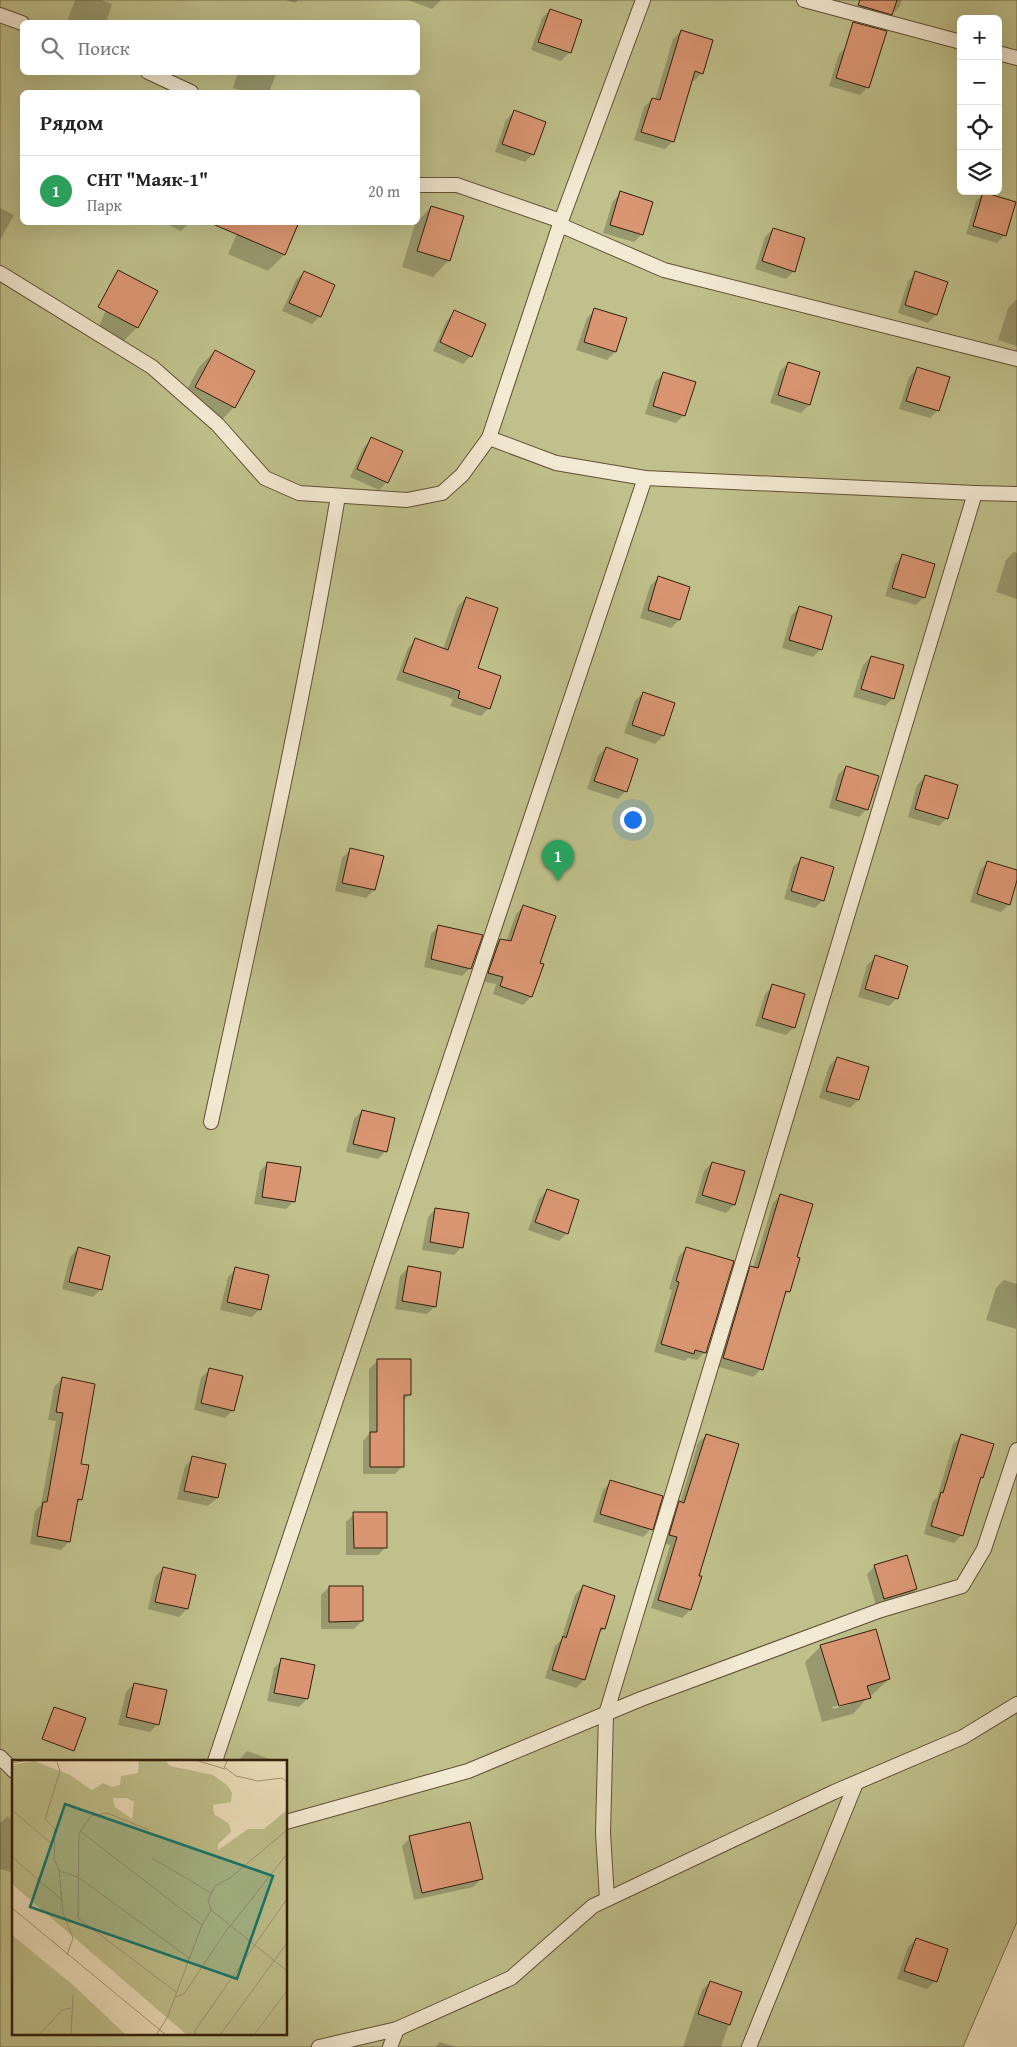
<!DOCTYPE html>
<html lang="ru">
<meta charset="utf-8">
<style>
body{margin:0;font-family:"Gentium Book Plus",serif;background:#f6f6f6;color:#222}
.controls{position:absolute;right:15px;top:15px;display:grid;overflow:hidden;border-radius:8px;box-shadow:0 5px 20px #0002}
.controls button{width:45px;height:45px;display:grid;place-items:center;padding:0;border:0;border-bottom:1px solid #e0e0e0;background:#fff;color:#222;font:25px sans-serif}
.you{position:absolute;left:632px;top:819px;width:18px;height:18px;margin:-12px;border:4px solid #fff;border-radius:50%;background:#1a73e8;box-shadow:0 0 0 8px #1a73e833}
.badge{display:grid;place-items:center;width:32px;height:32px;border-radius:50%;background:#ea580c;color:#fff;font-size:16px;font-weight:700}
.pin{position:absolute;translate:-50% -41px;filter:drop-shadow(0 1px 2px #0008)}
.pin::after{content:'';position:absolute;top:26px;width:18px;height:15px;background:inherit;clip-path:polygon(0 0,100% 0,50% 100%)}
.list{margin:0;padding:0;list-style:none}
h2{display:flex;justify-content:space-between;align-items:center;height:65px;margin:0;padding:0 20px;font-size:21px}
h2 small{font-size:16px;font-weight:400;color:#767676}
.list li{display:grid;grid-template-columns:32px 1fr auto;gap:15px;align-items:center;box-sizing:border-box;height:70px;padding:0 20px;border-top:1px solid #e0e0e0}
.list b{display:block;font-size:19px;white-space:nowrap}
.list p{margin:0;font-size:16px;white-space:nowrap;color:#767676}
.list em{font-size:16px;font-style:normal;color:#767676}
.icon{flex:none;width:28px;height:28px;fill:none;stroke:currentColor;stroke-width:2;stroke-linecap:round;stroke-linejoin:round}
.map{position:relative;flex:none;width:1017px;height:2047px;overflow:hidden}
.search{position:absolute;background:#fff;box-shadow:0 5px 20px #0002;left:20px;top:20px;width:400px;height:55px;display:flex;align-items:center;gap:12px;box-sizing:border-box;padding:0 18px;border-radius:8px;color:#767676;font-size:19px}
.panel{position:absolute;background:#fff;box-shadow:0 5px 20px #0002;left:20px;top:90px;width:400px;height:135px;border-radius:8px}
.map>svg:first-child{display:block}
.green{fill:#bfc08b;stroke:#796e4a;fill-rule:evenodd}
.shadow{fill:#0003;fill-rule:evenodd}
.building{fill:#da9673;stroke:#331d0a}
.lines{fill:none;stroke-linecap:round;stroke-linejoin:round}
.service-casing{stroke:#624e36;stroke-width:16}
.service{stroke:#f3ead3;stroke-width:14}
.inset-road{fill:none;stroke:#a39174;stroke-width:1}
.view{fill:#0f766e;fill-opacity:0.15;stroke:#0f766e;stroke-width:2.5}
.inset-edge{fill:none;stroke:#331d0a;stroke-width:2.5}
</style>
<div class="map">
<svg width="1017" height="2047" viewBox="0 0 1017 2047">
<rect width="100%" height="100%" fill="#eddfbb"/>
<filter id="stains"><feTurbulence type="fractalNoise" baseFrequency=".004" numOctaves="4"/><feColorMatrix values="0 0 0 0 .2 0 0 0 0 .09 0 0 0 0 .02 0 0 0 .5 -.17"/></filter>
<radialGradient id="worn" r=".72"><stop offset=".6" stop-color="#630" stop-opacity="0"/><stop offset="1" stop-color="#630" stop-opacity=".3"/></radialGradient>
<path class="green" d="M0,0H1017V1922L963,2047H0ZM961,19H998V191H961ZM22,22H418V72H22ZM22,92H418V222H22ZM14,1761H286V2033H14Z"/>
<g class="shadow">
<polygon points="75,0 101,0 112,4 106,22 67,22"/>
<polygon points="286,0 298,0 295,3"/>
<polygon points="408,0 441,0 432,9"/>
<polygon points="863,0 902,0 899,8 883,22 858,15"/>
<polygon points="550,10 580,21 569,53 561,61 531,50 542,18"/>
<polygon points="681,31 702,73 694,81 691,80 673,141 665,149 634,140 644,107 652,99 655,100 673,39"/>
<polygon points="847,46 868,87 860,95 829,86 839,54"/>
<polygon points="238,72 277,72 269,92 246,92 233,88"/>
<polygon points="514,112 533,154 525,162 495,152 506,120"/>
<polygon points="621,193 642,234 634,242 603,233 613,201"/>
<polygon points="984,193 1005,235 997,243 966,234 976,201"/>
<polygon points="431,207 449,260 433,277 402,267 415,224"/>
<polygon points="0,208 14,215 0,240"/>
<polygon points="163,222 190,222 181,231"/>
<polygon points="242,222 298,222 284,255 268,271 228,254"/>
<polygon points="773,229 794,271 786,279 755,269 765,237"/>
<polygon points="304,272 320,316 312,324 282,311 296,280"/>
<polygon points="916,273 936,315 928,323 898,313 908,281"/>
<polygon points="113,294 137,327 121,344 97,331"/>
<polygon points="1016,300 1017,300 1017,346 998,340 1008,308"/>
<polygon points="595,310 625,319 615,352 607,360 576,350 587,318"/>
<polygon points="455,312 471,356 463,364 433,351 447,320"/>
<polygon points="215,351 234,407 218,424 180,403 199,367"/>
<polygon points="788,363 809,405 801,413 770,403 780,371"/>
<polygon points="917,369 938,410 930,418 899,409 909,377"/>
<polygon points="663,374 684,415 676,423 645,414 655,382"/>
<polygon points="372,439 401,452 387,482 379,490 350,477 364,447"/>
<polygon points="1014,552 1017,553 1017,599 996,592 1006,560"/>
<polygon points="903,556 924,597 916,605 885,596 895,564"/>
<polygon points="658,578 679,620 671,628 640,618 650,586"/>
<polygon points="466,598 476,669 489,708 481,716 450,706 453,699 396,680 408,648 416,640 443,649 458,606"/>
<polygon points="799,608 821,649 813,657 782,648 791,616"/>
<polygon points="871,657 893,698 885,706 853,697 863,665"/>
<polygon points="643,693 663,736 655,744 624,733 635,701"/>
<polygon points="606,748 626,791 618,799 587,789 598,756"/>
<polygon points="846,767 867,809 859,817 829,808 838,775"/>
<polygon points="925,777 947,818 939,826 908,817 917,785"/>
<polygon points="350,850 382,857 374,890 366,898 335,891 342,858"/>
<polygon points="801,859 823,900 815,908 784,899 793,867"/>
<polygon points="988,862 1017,871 1009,904 1001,912 970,902 980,870"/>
<polygon points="524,906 539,963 531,997 523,1005 493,994 496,984 481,981 492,948 500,940 506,942 516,914"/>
<polygon points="439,926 470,968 462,976 424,967 431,934"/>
<polygon points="876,957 897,998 889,1006 858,997 867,965"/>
<polygon points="773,986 794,1027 786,1035 755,1026 765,994"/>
<polygon points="837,1058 858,1100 850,1108 819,1098 829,1066"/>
<polygon points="362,1111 386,1151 378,1159 346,1152 354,1119"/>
<polygon points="268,1163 294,1201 286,1209 254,1204 260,1171"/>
<polygon points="712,1163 734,1205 726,1213 695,1203 704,1171"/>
<polygon points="547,1191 567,1233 559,1241 528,1230 539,1199"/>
<polygon points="781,1195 795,1258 788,1292 783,1297 761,1369 753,1377 716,1366 743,1276 751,1268 753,1268 773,1203"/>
<polygon points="436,1209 462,1247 454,1255 422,1250 428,1217"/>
<polygon points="687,1248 705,1352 697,1360 688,1358 685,1361 654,1352 672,1290 669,1289 679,1256"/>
<polygon points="78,1249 101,1289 93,1297 62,1289 70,1257"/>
<polygon points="408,1268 435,1306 427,1314 395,1309 400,1276"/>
<polygon points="236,1269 260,1309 252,1317 220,1310 228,1277"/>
<polygon points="1004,1280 1017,1284 1016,1329 986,1320 996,1288"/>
<polygon points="377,1361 410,1394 403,1401 403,1466 395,1474 363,1474 363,1441 369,1434 369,1369"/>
<polygon points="209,1370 233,1410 225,1418 194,1410 201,1378"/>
<polygon points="62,1379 79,1465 81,1499 76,1504 69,1542 61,1550 30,1544 35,1511 41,1505 56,1421 48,1420 54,1387"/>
<polygon points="706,1435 697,1577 690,1610 682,1618 651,1608 670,1545 662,1543 672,1511 680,1503 698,1443"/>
<polygon points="961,1436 982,1477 978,1481 962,1535 954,1543 924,1534 933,1501 937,1498 953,1444"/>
<polygon points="193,1458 224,1465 217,1498 208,1506 177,1499 185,1466"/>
<polygon points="611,1482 651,1529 643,1537 593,1522 603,1490"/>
<polygon points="354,1514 386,1547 378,1555 346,1555 346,1522"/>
<polygon points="875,1566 916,1589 908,1597 876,1606 867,1574"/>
<polygon points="163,1569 195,1576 187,1609 179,1617 148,1609 155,1577"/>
<polygon points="329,1587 362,1621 354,1629 321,1629 321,1595"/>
<polygon points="583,1587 604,1629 597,1635 584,1680 576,1688 545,1678 555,1646 561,1640 575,1595"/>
<path d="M821,1646L889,1679L872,1695L869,1696L853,1714L822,1722L805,1662ZM851,1702V1704L833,1709L832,1707Z"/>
<polygon points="282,1660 313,1666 307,1699 299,1707 267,1701 274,1668"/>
<polygon points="134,1684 158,1724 150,1732 118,1725 126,1692"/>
<polygon points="247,1751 276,1761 238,1761"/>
<polygon points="7,1817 14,1819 14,1873 0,1869 0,1823"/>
<polygon points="410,1838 481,1879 473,1887 414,1900 402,1846"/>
<polygon points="916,1939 935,1981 927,1989 897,1979 908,1947"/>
<polygon points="710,1982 740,1992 721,2047 683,2047 702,1990"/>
<polygon points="440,2042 456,2047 435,2047"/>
</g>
<g class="building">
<polygon points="860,0 897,0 892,15 858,5"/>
<polygon points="550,9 582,20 571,53 538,42"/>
<polygon points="853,22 887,31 869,88 836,78"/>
<polygon points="681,30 713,40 703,74 695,71 674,142 641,132 652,98 660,100"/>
<polygon points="514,110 546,122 534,155 502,144"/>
<polygon points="620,191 653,202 643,235 610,225"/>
<polygon points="983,192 1016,202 1006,236 973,226"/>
<polygon points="431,206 464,216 450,261 417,251"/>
<polygon points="208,222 299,222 285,255"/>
<polygon points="773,228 805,238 795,272 762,261"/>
<polygon points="118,270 158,291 138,328 98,307"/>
<polygon points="304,271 335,285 321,317 289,303"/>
<polygon points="915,271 948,282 937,315 905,305"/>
<polygon points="594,308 627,318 616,352 584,342"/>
<polygon points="454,310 486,324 472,357 440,342"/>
<polygon points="215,350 255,371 235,408 195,387"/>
<polygon points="788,362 820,372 810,405 778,395"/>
<polygon points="917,367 950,377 939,411 906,401"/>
<polygon points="663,372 696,382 685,416 653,406"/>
<polygon points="371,437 403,451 388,483 357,469"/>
<polygon points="902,554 935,564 925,598 892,588"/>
<polygon points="658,576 690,587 680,620 648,610"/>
<polygon points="466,597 498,608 478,668 501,676 490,709 458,698 460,691 403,672 415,638 448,650"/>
<polygon points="799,606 832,616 822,650 789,640"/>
<polygon points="871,656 904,665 894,699 861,689"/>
<polygon points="643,692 675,703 664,736 632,725"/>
<polygon points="606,747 638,759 627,792 594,781"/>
<polygon points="846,766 879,776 868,810 836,800"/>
<polygon points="925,775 958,785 948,819 915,809"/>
<polygon points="350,848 384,856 375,890 342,883"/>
<polygon points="801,857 834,867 824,901 791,891"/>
<polygon points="987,861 1017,870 1017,880 1010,905 977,894"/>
<polygon points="523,905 556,916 540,963 544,964 532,997 500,986 503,977 488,973 500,939 511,941"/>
<polygon points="438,925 483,935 471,969 431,959"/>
<polygon points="875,955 908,966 898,999 865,989"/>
<polygon points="772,984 805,994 795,1028 762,1018"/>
<polygon points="837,1057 869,1067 859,1100 826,1091"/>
<polygon points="362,1110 395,1118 387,1152 353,1144"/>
<polygon points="267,1162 301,1167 295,1202 262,1197"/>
<polygon points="712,1162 745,1171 735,1205 702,1195"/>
<polygon points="547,1189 579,1200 568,1234 535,1222"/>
<polygon points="780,1194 813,1204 797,1257 800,1258 790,1292 786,1291 763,1370 723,1358 750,1266 758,1268"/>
<polygon points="435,1208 469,1213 463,1248 430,1242"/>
<polygon points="78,1247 110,1256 102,1290 69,1282"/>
<polygon points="686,1247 734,1261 706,1353 695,1350 694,1354 661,1344 679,1282 676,1281"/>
<polygon points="408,1266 441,1272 436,1307 402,1301"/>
<polygon points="235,1267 269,1275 261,1310 227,1302"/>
<polygon points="377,1359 411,1359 411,1395 404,1395 404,1467 370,1467 370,1432 377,1432"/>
<polygon points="209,1368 243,1376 234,1411 201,1403"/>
<polygon points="62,1377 95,1384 81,1464 89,1465 82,1500 78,1499 70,1542 37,1536 43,1502 47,1502 63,1413 56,1412"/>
<polygon points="706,1434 739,1444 699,1576 702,1576 691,1610 658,1600 677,1537 669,1535 679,1501 684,1503"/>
<polygon points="961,1434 994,1444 983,1478 981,1477 963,1536 931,1526 941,1492 943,1493"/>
<polygon points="192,1456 226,1464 218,1498 184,1491"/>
<polygon points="610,1480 663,1496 653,1530 600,1514"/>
<polygon points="353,1512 387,1512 387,1548 354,1548"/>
<polygon points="907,1555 917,1589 884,1599 874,1565"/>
<polygon points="163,1567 196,1575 188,1609 155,1602"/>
<polygon points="583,1585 615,1596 605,1629 601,1628 585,1680 552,1670 563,1636 566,1638"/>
<polygon points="329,1586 363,1586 363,1621 329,1622"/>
<polygon points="876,1629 890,1679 867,1686 871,1698 839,1706 820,1645"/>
<polygon points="281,1658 315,1665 308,1699 274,1693"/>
<polygon points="134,1683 167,1690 159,1725 126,1717"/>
<polygon points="54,1707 86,1718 74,1751 42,1739"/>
<polygon points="470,1822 483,1879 422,1893 409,1836"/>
<polygon points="916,1938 948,1949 937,1982 904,1971"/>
<polygon points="710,1981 742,1992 730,2025 698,2014"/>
</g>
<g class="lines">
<defs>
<g id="service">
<polyline points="643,0 561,221 489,438 556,463 645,478 975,493 1017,494"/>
<polyline points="804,0 961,42"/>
<polyline points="0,15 22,23"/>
<polyline points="998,53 1017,58"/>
<polyline points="148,72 191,92"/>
<polyline points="418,185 457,185 561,221"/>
<polyline points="560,225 664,270 1017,359"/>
<polyline points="0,273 152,367 218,425 265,478 299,493 407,500 442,493 462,475 489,438"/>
<path d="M211,1122C256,914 303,706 338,496"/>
<polyline points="0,1757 14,1771"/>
<polyline points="215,1761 645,478"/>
<polyline points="286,1822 468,1771 641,1699 881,1610 962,1586 984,1549 1017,1450"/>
<polyline points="607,1899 603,1833 606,1714 975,493"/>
<polyline points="319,2047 397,2029 511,1978 593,1906 834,1792 963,1737 1017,1704"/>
<polyline points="390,2047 397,2029"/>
<polyline points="749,2047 856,1783"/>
</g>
</defs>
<use href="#service" class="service-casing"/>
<use href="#service" class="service"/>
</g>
<g transform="translate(12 1760)">
<rect width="275" height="275" fill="#eddfbb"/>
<path d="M127,0H153L158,6L201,15L216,26L220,33L219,42L201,45L202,54L217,64L219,72L206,84V90L236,69H252L275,50V275H175L0,124V5L22,1L58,15L80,30L91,23L100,27L108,25L109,16L126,13ZM101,38H115L122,42L120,59L103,47ZM0,175L61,225L114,275H0Z" fill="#bfc08b" fill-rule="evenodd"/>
<path class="inset-road" d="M36,0H52M183,0L213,9M216,0L212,7L224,16L246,21L270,18L275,22M45,2L48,11L33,59L43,69L42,99L47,109L51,153L61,178L55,195M0,3L16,0M0,50L41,85M137,70L95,53L79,56L67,73L66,158L164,232M68,71L190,165M0,97L50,140M140,98L199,133M47,111L66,117L177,198M0,148L154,275M199,150L196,140L203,126L218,118L275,70M219,165L275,94M163,237L172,234L218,165M27,275L50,250L59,248M59,275L61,235M144,275L155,258L190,165L199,150L275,211M186,275L182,272L275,139M208,275L275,183M242,275L275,231"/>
<path class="view" d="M53,44L261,116L225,219L18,147Z"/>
<rect width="275" height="275" class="inset-edge"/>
</g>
<rect width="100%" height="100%" filter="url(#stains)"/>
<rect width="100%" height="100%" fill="url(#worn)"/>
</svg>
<div class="controls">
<button>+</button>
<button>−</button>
<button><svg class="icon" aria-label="locate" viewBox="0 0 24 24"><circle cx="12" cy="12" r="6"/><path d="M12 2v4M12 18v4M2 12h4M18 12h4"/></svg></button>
<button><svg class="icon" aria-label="layers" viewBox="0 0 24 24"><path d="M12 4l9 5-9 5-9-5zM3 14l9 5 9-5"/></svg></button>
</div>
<div class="you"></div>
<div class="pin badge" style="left:558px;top:881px;background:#2e9e5b">1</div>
<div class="search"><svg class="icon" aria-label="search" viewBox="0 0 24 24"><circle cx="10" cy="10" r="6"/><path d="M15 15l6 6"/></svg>Поиск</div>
<section class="panel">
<h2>Рядом<small></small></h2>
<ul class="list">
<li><span class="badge" style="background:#2e9e5b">1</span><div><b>СНТ &quot;Маяк-1&quot;</b><p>Парк</p></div><em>20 m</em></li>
</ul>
</section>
</div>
